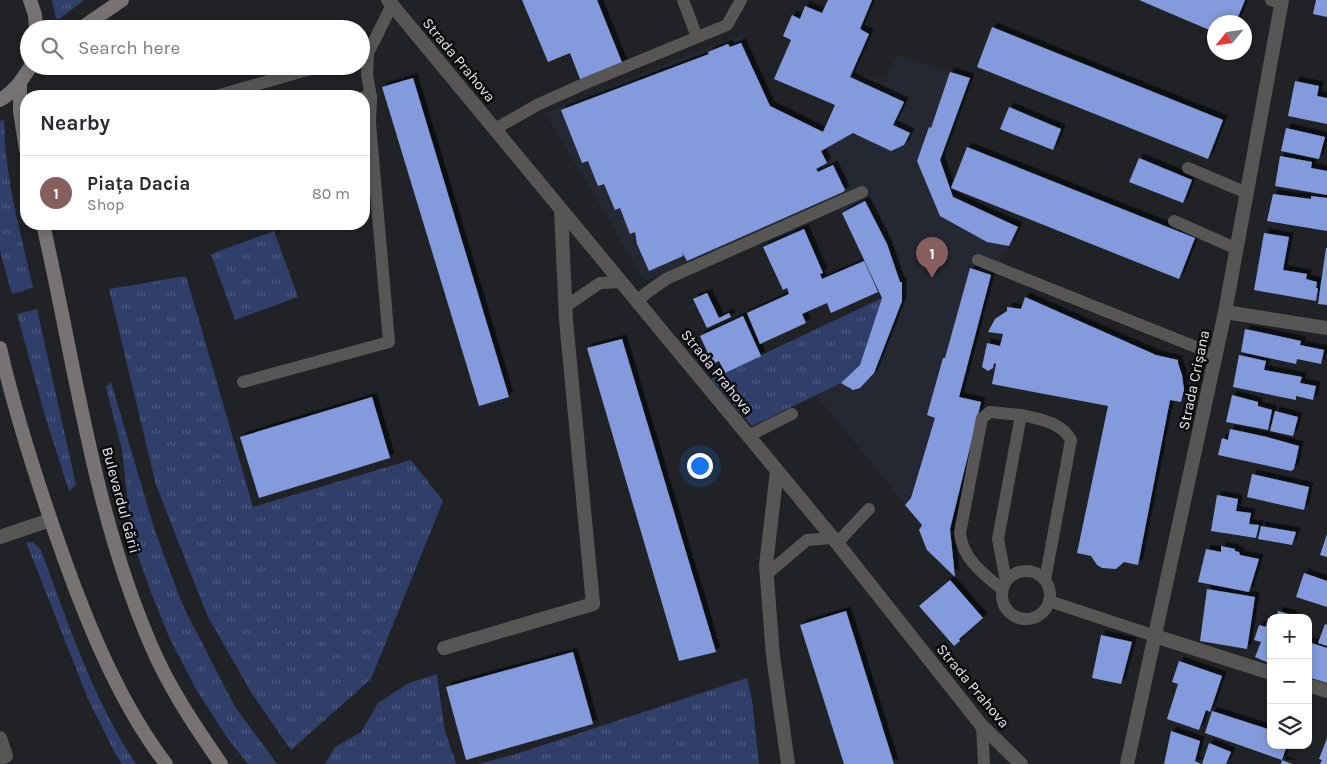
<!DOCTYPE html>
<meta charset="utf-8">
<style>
body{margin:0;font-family:Karla,sans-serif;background:#f7f7f7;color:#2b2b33}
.controls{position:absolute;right:15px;bottom:15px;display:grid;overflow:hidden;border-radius:10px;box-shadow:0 2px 8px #0003}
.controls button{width:45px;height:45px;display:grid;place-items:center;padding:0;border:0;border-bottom:1px solid #e1e1e2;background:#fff;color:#2b2b33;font:25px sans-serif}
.compass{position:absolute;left:1207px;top:15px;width:45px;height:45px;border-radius:50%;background:#fff;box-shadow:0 2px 8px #0003;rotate:241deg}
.you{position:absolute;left:699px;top:465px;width:18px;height:18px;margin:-12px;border:4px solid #fff;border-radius:50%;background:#1a73e8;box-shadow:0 0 0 8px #1a73e833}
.badge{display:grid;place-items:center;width:32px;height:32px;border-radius:50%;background:#865e5d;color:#fff;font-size:16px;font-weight:700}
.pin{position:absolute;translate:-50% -41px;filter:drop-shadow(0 1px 2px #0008)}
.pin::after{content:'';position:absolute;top:26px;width:18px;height:15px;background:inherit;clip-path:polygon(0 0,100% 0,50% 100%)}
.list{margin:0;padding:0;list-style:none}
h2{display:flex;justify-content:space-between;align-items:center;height:65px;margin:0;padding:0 20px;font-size:21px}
h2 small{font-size:16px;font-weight:400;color:#7c7c81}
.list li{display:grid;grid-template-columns:32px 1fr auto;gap:15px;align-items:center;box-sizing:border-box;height:75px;padding:0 20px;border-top:1px solid #e1e1e2}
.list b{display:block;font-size:19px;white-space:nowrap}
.list p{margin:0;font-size:16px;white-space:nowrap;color:#7c7c81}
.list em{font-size:16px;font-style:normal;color:#7c7c81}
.icon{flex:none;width:28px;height:28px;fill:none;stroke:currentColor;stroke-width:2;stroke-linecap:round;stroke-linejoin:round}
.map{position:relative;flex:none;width:1327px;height:764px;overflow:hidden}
.search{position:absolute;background:#fff;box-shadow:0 2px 8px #0003;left:20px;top:20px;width:350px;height:55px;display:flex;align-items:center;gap:12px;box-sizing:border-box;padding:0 18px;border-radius:28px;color:#7c7c81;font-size:19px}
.panel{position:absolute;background:#fff;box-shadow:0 2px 8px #0003;left:20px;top:90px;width:350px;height:140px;border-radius:20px}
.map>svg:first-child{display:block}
.built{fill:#252832}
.grass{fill:url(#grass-tufts)}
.building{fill:#839bdd;filter:url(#shadow)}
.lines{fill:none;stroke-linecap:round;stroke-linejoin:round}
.service{stroke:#585655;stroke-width:12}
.pedestrian{stroke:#585655;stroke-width:14}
.minor{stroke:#585655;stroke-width:14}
.secondary{stroke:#777372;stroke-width:14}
.labels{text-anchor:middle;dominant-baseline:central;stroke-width:5;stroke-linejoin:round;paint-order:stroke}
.street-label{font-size:15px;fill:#e8e9ec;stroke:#0b0b0d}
</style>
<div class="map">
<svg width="1327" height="764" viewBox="0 0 1327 764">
<defs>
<pattern id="grass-tufts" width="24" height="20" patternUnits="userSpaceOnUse" patternTransform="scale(1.25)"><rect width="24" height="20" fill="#303f69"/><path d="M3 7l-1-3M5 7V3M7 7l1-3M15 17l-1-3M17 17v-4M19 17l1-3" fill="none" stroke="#4e5b7f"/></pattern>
<filter id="shadow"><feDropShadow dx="4.5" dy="-4.5" stdDeviation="0" flood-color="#0009"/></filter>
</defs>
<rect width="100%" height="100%" fill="#202226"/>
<polygon class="built" points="742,34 770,106 823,131 850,77 887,77 897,55 970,78 940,161 953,197 1018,227 1009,246 991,275 930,516 922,525 816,395 841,383 882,298 863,255 835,201 645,281 545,113"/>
<g class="grass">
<polygon points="52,0 84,0 61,18 56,19"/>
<path d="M4,119C4,175 21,233 33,288L12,294L0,251V121Z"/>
<polygon points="274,231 298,297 235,320 211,254"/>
<polygon points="186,276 253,507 411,460 443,501 371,679 291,750 252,694 207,615 156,485 109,289"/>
<polygon points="882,298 860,365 841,383 752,426 711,379"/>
<polygon points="37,309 76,485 69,491 45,416 17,314"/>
<polygon points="111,382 155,531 183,606 234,705 277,764 248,764 228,739 197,691 170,639 150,590 132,539 122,450 106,387"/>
<path d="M26,542H33L41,550C68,623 93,699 136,764H122L115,753L88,699Z"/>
<polygon points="437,674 444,727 456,764 325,764 335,747 361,732 378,703 409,683"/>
<polygon points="747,678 752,700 759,764 478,764 513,755"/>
</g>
<g class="building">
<polygon points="522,0 597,0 623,65 582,84 570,53 548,62"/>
<polygon points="828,0 872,0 860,29 869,34 850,77 904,102 893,125 910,133 904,145 891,151 853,133 821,151 827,163 816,169 818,172 833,165 845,190 843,192 687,261 682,252 683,256 649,271 637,244 635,232 630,234 620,208 615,210 604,184 598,186 588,161 582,163 561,110 709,54 708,52 728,44 730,47 741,43 770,106 823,132 835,105 774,79 791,40 783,36 792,15 800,19 805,6 822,13"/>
<polygon points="1139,0 1245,0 1236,22 1214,22 1214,32"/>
<polygon points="1316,0 1327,0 1327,17 1313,14"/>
<polygon points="992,27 1223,120 1208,159 977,67"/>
<polygon points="950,72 970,78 940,160 953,197 1018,227 1009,246 987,242 940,216 917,161 929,127 931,128"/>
<polygon points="413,78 509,397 479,406 382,87"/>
<polygon points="1295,81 1319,86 1317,96 1327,98 1327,124 1288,116"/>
<polygon points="1009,107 1061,129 1053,150 1000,129"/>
<polygon points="1286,128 1325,137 1319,159 1281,151"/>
<polygon points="967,147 1195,238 1179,279 951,188"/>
<polygon points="1280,156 1312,162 1311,168 1327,171 1327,195 1275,186"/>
<polygon points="1139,158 1192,180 1183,203 1129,182"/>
<polygon points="1273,194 1311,199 1311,196 1327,198 1327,231 1267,221"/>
<polygon points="865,201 887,244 900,282 902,282 902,301 874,373 860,388 853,390 841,383 860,365 882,298 842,213"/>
<polygon points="804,229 823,273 820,274 822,279 864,261 878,292 831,313 827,303 802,314 806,323 760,344 747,313 789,294 787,288 783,290 763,247"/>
<polygon points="1264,233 1289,237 1283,270 1307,274 1306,279 1317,282 1316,288 1318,288 1316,301 1254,290"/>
<polygon points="1326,248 1327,248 1327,305 1318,304"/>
<polygon points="970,268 991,275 959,397 981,402 950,529 955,577 927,550 919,530 922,525 905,505 911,498 935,418 927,415 943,358 945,358"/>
<polygon points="707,293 719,318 729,313 731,317 707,328 693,299"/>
<polygon points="1025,297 1156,355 1178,360 1178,363 1182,375 1184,390 1181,402 1170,400 1138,565 1124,562 1116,569 1102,568 1097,565 1091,556 1077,553 1108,406 992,384 996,364 994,363 993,368 988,371 982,367 987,343 1000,346 1003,334 988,332 995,319 1007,311 1007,307 1021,309"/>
<polygon points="743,316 761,356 725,373 719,361 713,364 700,336"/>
<polygon points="1245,329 1301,341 1300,345 1324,350 1321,364 1297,359 1296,364 1241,352"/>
<polygon points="622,339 716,652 679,661 587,348"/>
<polygon points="1239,355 1266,361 1264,370 1302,377 1300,383 1316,386 1313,400 1296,396 1296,400 1233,387"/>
<polygon points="1232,395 1258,402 1258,406 1272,410 1268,430 1226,422"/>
<polygon points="372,397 390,458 259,498 240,437"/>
<polygon points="1275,411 1298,417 1293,436 1270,431"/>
<polygon points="1230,429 1267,437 1299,446 1294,469 1291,471 1218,455 1222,438 1228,440"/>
<polygon points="1252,474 1309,487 1304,510 1247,497"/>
<polygon points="1217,495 1238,499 1236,511 1251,513 1249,524 1259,525 1256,538 1211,531"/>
<polygon points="1261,526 1296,532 1292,545 1258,539"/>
<polygon points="1327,534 1327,557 1320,555"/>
<polygon points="1221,546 1235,549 1235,551 1239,552 1240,555 1259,559 1249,592 1198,582 1206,549 1221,552"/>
<polygon points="1304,573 1327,581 1327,607 1296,597"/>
<polygon points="950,580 983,618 959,639 960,641 954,646 919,606"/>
<polygon points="1207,589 1255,597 1247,649 1200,641"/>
<polygon points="846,611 894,764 844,764 800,625"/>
<polygon points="1278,611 1292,615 1292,618 1277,618"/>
<polygon points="1268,618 1271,618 1271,664 1255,657 1261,642 1254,640 1259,625 1266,627"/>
<polygon points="1325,624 1327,625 1327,646 1318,643"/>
<polygon points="1101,635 1132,642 1121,684 1092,678"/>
<polygon points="1308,642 1327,648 1327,683 1308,677"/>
<polygon points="573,652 593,724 466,760 446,687"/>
<polygon points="1179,661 1222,676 1210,712 1206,710 1199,730 1167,719 1178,684 1172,682"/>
<polygon points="1212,711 1271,730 1271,745 1287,745 1282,760 1292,764 1281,764 1282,760 1205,733"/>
<polygon points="1171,731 1200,741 1195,761 1201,764 1164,764"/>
<polygon points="1327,738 1327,764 1320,764 1322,760 1319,759"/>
<polygon points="1209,743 1231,752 1226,764 1202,764"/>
</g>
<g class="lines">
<g class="service">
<polyline points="683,0 697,37"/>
<polyline points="1271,0 1282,4"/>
<polyline points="216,96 321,66"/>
<polyline points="371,97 367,75 368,53 392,5"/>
<polyline points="495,129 537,105 586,83 727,25 741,0"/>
<polyline points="1188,168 1247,193"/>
<polyline points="1174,221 1237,249"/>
<polyline points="978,260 1216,355"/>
<polyline points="638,302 645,294 666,279 862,192"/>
<polyline points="566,306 600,283 621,282"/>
<polyline points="243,382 389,342 370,123 371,97 364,97"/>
<polyline points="748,436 792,414"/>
<polyline points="837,543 869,509"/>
<circle cx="1026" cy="595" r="24"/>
<polyline points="767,574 807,540 832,538"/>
<path d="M1006,581L998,539L1021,415C1040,419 1061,422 1071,440L1045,580"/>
<path d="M1002,589C983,574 962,558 960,533L982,418L990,412L1021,415"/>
<polyline points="1049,601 1155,636"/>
<polyline points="982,726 984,764"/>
</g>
<polyline class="pedestrian" points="0,738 6,756 0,758"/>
<g class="minor">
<polyline points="388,0 837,543 982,726 1021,764"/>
<polyline points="1225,312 1327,328"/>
<polyline points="777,471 766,565 773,656 788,764"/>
<polyline points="0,537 50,520"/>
<polyline points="1155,636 1271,673"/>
<polyline points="444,648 593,604 566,320 561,210"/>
<polyline points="1308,685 1327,691"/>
<polyline points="1127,764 1225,312 1282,0"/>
</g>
<g class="secondary">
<polyline points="30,0 35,15 36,29"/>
<polyline points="80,29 122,0"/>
<polyline points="20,84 20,111 26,150"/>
<path d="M0,100C14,92 22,80 31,66"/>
<path d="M43,224C75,364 93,510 150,643C168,686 194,725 221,764"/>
<path d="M0,348C17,421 40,491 65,561C90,630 121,705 166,764"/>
</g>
</g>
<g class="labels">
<g class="street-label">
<text transform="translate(459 60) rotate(50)">Strada Prahova</text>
<text transform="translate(717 372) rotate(51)">Strada Prahova</text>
<text transform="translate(1194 380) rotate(-78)">Strada Crișana</text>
<text transform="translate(121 500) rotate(75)">Bulevardul Gării</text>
<text transform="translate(973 686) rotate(50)">Strada Prahova</text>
</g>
</g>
</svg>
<div class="controls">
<button>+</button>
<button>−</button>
<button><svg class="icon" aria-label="layers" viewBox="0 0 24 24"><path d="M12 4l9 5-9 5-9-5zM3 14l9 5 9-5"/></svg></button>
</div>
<svg class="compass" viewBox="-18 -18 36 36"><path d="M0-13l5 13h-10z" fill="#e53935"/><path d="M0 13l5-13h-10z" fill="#7c7c81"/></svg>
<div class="you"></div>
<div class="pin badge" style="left:932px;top:278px">1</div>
<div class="search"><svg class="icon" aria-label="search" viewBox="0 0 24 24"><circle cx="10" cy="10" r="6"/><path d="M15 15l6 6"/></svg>Search here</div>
<section class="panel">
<h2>Nearby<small></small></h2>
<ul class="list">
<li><span class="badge">1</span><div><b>Piața Dacia</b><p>Shop</p></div><em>80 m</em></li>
</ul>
</section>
</div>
